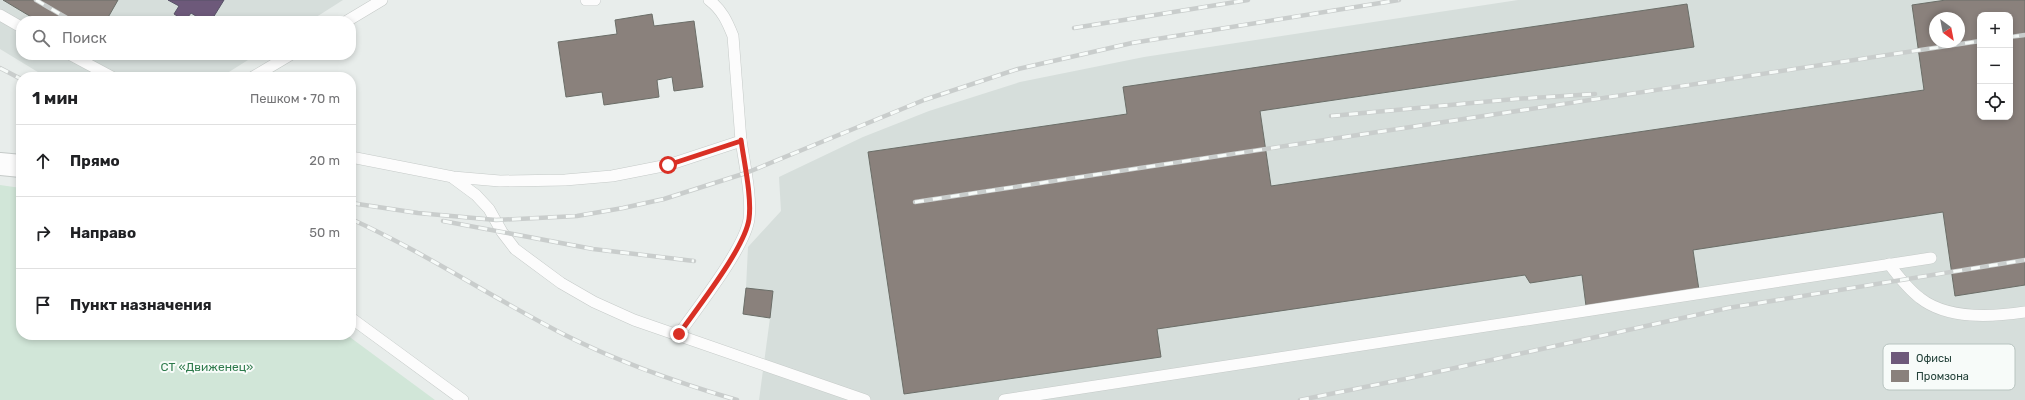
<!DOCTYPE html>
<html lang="ru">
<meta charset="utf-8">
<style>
body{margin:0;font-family:Rubik,sans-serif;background:#f2f2f2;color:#202124}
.controls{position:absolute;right:12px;top:12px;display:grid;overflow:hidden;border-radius:8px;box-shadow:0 2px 6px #0003}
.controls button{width:36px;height:36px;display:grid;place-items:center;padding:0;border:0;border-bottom:1px solid #e0e0e0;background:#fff;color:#202124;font:20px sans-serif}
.compass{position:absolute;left:1929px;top:12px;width:36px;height:36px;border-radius:50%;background:#fff;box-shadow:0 2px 6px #0003;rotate:148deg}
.stop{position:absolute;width:12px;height:12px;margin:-9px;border:3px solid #d93025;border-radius:50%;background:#fff}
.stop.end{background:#d93025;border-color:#fff;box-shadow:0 1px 4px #0008}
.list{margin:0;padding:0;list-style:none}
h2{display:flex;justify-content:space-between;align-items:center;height:52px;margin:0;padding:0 16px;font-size:17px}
h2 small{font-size:13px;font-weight:400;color:#757577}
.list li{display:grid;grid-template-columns:26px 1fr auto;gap:12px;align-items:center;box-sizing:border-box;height:72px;padding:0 16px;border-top:1px solid #e0e0e0}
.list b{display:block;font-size:15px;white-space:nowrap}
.list em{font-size:13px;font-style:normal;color:#757577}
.icon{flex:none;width:22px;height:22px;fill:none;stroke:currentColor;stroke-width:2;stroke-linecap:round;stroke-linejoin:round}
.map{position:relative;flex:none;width:2025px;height:400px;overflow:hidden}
.search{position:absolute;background:#fff;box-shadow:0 2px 6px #0003;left:16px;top:16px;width:340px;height:44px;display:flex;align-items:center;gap:10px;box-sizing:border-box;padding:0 14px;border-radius:16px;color:#757577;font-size:15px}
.panel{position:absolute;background:#fff;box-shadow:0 2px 6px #0003;left:16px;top:72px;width:340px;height:268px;border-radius:16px}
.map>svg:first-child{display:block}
.built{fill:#d6dedb;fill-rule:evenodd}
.green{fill:#d1e6d8}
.offices{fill:#6d597a;stroke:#575267}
.industry{fill:#8a817c;stroke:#6b6e68;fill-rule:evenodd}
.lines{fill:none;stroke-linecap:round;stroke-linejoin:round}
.service-casing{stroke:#c5cac8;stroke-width:12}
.minor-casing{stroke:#c5cac8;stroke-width:24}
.service{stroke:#fcfcfc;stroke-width:11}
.minor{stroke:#fcfcfc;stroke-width:22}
.rail-casing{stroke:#c9cdcc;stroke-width:4.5}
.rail{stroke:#f7fbf9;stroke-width:3;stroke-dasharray:9;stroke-linecap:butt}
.route{stroke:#d93025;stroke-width:5}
.labels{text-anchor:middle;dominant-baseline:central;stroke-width:4;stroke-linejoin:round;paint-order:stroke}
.park-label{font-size:12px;fill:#2d7a4b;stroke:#f7fbf9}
.key{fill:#f7fbf9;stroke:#b8c4c0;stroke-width:1}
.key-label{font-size:11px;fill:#24423a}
</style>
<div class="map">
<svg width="2025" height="400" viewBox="0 0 2025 400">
<rect width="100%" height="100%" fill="#e8edeb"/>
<g class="built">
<polygon points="0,0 343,0 310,21 21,21 21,55 256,55 221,77 46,77 0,49"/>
<path d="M1518,0H2025V400H759L770,318L743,314L746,288L748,247L781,211L779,177L863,137L929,111L1020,82L1144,57ZM1980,15H2010V117H1980ZM1935,18H1959V42H1935Z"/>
</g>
<polygon class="green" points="0,185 21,188 21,335 347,335 435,400 0,400"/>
<polygon class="offices" points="168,0 224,0 211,21 204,21 191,13 185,21 174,14 179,6"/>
<g class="industry">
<polygon points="3,0 118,0 106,21 38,21"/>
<path d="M1946,0H2025V285L1955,296L1943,212L1693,250L1699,290L1586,306L1582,275L1530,283L1525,275L1157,329L1161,357L904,394L868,152L1127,114L1123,87L1687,4L1694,47L1260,111L1271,186L1924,90L1912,5ZM1980,15H2010V117H1980ZM1935,18H1959V42H1935Z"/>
<polygon points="652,14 654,26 694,21 703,87 674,91 672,77 657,80 659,97 604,105 602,92 566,97 558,42 617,34 615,20"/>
<polygon points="746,288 773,291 770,318 743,314"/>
</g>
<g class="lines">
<defs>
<g id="service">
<polyline points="586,0 595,0"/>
<polyline points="0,15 21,27"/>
<polyline points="347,21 382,0"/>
<polyline points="71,55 112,77"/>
<polyline points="253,77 290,55"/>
<path d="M351,157L453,177L500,181L565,180L612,176L668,165L741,141L733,36C727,21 722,10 709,0"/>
<polyline points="453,178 476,195 489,209 502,232 515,249 561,283 594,302 634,320 865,400"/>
<path d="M1889,264C1898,276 1908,289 1920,298C1948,320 1992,317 2025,312"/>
<polyline points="351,318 463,400"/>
<path d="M679,334C697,308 745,248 749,219C752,197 744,162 741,140"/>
<polyline points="1004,400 1931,258"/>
</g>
<polyline id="minor" points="0,164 21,166"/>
</defs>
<use href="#service" class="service-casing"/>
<use href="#minor" class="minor-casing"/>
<use href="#service" class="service"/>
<use href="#minor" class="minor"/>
<defs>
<g id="rail">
<polyline points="36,0 72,21"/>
<polyline points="1074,28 1248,0"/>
<polyline points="2010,37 2025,35"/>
<polyline points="0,68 21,79"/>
<polyline points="1331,116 1515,99 1595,94"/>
<polyline points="915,202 1980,41"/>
<polyline points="351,203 418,213 496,220 577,216 623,208 664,199 746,173 924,100 1018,69 1132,43 1399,0"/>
<path d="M351,219C426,253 494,299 567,336C621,363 679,383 737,400"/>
<polyline points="443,221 593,249 694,261"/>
<polyline points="1300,400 1405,379 1728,308 2025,260"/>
</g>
</defs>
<use href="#rail" class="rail-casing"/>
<use href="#rail" class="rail"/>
</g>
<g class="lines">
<path class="route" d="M668,165L741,141V140C744,162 752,197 749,219C745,248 697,308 679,334"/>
</g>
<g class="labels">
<g class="park-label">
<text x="207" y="367">СТ «Движенец»</text>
</g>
</g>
<rect x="1883" y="344" width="132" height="46" rx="6" class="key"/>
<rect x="1891" y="352" width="18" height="12" fill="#6d597a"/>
<rect x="1891" y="370" width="18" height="12" fill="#8a817c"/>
<g class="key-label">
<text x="1916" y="362">Офисы</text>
<text x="1916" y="380">Промзона</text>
</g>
</svg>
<div class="controls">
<button>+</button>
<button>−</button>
<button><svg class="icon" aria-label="locate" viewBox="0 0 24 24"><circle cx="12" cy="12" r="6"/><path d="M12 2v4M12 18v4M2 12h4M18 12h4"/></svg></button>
</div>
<svg class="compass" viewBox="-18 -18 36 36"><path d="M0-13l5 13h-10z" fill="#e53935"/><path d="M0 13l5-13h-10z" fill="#757577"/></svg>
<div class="stop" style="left:668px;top:165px"></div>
<div class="stop end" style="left:679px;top:334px"></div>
<div class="search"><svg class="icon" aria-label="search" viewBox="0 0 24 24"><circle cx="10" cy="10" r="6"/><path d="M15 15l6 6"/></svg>Поиск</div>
<section class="panel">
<h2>1 мин<small>Пешком · 70 m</small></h2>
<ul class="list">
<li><svg class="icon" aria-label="ahead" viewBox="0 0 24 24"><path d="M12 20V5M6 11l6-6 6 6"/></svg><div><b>Прямо</b></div><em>20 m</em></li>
<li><svg class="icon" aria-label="right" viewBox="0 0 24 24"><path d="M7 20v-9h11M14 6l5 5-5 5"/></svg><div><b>Направо</b></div><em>50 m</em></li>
<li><svg class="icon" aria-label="arrive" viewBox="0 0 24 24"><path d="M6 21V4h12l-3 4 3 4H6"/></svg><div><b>Пункт назначения</b></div></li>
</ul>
</section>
</div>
